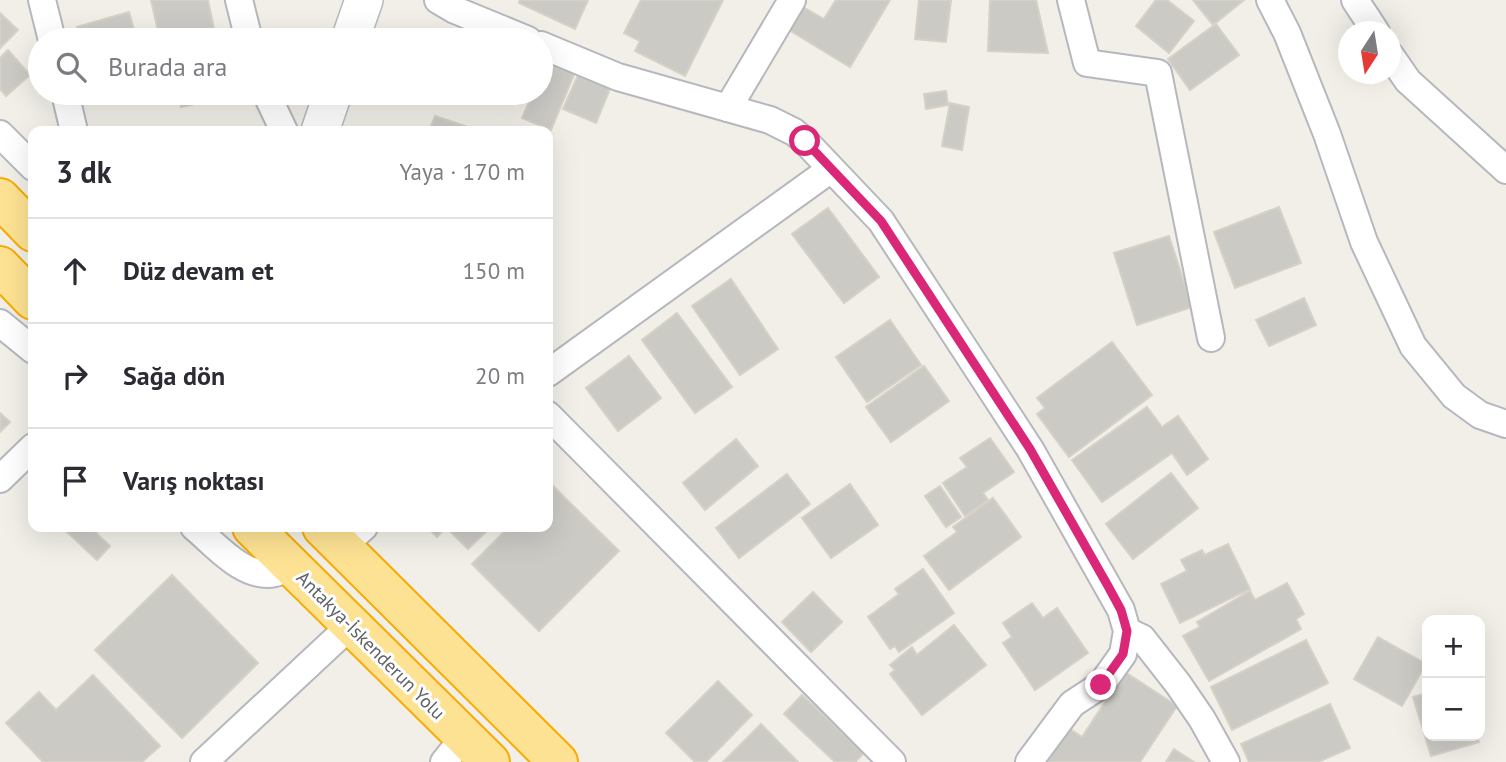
<!DOCTYPE html>
<html lang="tr">
<meta charset="utf-8">
<style>
body{margin:0;font-family:"PT Sans",sans-serif;background:#f7f7f7;color:#2b2b33}
.controls{position:absolute;right:21px;bottom:21px;display:grid;overflow:hidden;border-radius:14px;box-shadow:0 7px 28px #0002}
.controls button{width:63px;height:63px;display:grid;place-items:center;padding:0;border:0;border-bottom:2px solid #e1e1e2;background:#fff;color:#2b2b33;font:35px sans-serif}
.compass{position:absolute;left:1338px;top:21px;width:63px;height:63px;border-radius:50%;background:#fff;box-shadow:0 7px 28px #0002;rotate:192deg}
.stop{position:absolute;width:21px;height:21px;margin:-16px;border:5px solid #db2777;border-radius:50%;background:#fff}
.stop.end{background:#db2777;border-color:#fff;box-shadow:0 2px 7px #0008}
.list{margin:0;padding:0;list-style:none}
h2{display:flex;justify-content:space-between;align-items:center;height:91px;margin:0;padding:0 28px;font-size:30px}
h2 small{font-size:23px;font-weight:400;color:#7c7c81}
.list li{display:grid;grid-template-columns:46px 1fr auto;gap:21px;align-items:center;box-sizing:border-box;height:105px;padding:0 28px;border-top:2px solid #e1e1e2}
.list b{display:block;font-size:26px;white-space:nowrap}
.list em{font-size:23px;font-style:normal;color:#7c7c81}
.icon{flex:none;width:38px;height:38px;fill:none;stroke:currentColor;stroke-width:2;stroke-linecap:round;stroke-linejoin:round}
.map{position:relative;flex:none;width:1506px;height:762px;overflow:hidden}
.search{position:absolute;background:#fff;box-shadow:0 7px 28px #0002;left:28px;top:28px;width:525px;height:77px;display:flex;align-items:center;gap:18px;box-sizing:border-box;padding:0 24px;border-radius:38px;color:#7c7c81;font-size:26px}
.panel{position:absolute;background:#fff;box-shadow:0 7px 28px #0002;left:28px;top:126px;width:525px;height:406px;border-radius:14px}
.map>svg:first-child{display:block}
.building{fill:#cccac5;stroke:#d6d1c6;stroke-width:2}
.lines{fill:none;stroke-linecap:round;stroke-linejoin:round}
.street-casing{stroke:#b5b8bc;stroke-width:30}
.secondary-casing{stroke:#b6babf;stroke-width:40}
.highway-casing{stroke:#f9ab00;stroke-width:42}
.street{stroke:#fff;stroke-width:26}
.secondary{stroke:#fff;stroke-width:37}
.highway{stroke:#fde293;stroke-width:38}
.route{stroke:#db2777;stroke-width:9}
.labels{text-anchor:middle;dominant-baseline:central;stroke-width:6;stroke-linejoin:round;paint-order:stroke}
.street-label{font-size:19px;fill:#5f6368;stroke:#fff}
</style>
<div class="map">
<svg width="1506" height="762" viewBox="0 0 1506 762">
<rect width="100%" height="100%" fill="#f1efe8"/>
<g class="building">
<polygon points="151,0 208,0 214,29 160,40"/>
<polygon points="520,0 588,0 575,29 519,3"/>
<polygon points="641,0 723,0 685,76 635,51 640,41 624,33"/>
<polygon points="836,0 890,0 850,67 789,30 803,7 824,19"/>
<polygon points="919,0 951,0 946,42 915,39"/>
<polygon points="990,0 1036,0 1048,53 988,51"/>
<polygon points="1156,0 1167,0 1194,21 1169,53 1136,26"/>
<polygon points="1193,0 1244,0 1213,25"/>
<polygon points="129,12 137,40 81,40 77,27"/>
<polygon points="0,13 18,30 0,48"/>
<polygon points="1216,24 1239,55 1190,90 1168,59"/>
<polygon points="8,50 30,75 6,96 0,89 0,58"/>
<polygon points="547,60 575,72 551,130 522,118 533,93 541,93 541,75"/>
<polygon points="579,73 611,86 596,123 563,109"/>
<polygon points="946,91 948,105 926,109 924,94"/>
<polygon points="178,93 236,93 236,95 181,107"/>
<polygon points="950,103 969,107 962,150 942,146"/>
<polygon points="435,116 477,130 476,131 429,131"/>
<polygon points="1279,207 1301,263 1235,288 1214,232"/>
<polygon points="828,208 879,277 844,303 792,234"/>
<polygon points="1169,236 1192,307 1137,325 1114,253"/>
<polygon points="731,279 778,349 740,375 692,306"/>
<polygon points="1304,298 1316,325 1269,346 1256,320"/>
<polygon points="677,313 732,387 695,413 642,340"/>
<polygon points="890,320 921,365 867,402 836,357"/>
<polygon points="1112,342 1152,395 1069,457 1037,414 1045,408 1037,398"/>
<polygon points="629,356 661,398 618,431 586,388"/>
<polygon points="924,366 949,401 891,442 866,407"/>
<polygon points="1147,407 1162,427 1178,416 1208,459 1187,475 1172,453 1102,502 1072,460"/>
<polygon points="0,413 10,422 0,432"/>
<polygon points="990,438 1014,472 983,493 988,500 965,516 943,483 967,467 960,458"/>
<polygon points="736,439 758,466 705,510 683,483"/>
<polygon points="1171,473 1198,508 1133,559 1106,524"/>
<polygon points="787,474 810,504 739,558 716,528"/>
<polygon points="850,484 878,525 831,558 802,518"/>
<polygon points="552,485 619,551 539,631 472,564 509,527 548,527 548,489"/>
<polygon points="940,486 961,517 946,527 925,496"/>
<polygon points="993,498 1021,537 949,590 924,556 957,532 953,527"/>
<polygon points="70,527 102,527 96,533 110,546 97,560 66,531"/>
<polygon points="427,527 491,527 468,549 446,527 437,537"/>
<polygon points="1228,544 1250,589 1180,623 1161,584 1187,571 1181,560 1202,550 1205,555"/>
<polygon points="923,569 954,613 899,652 895,646 890,649 868,617 899,594 895,589"/>
<polygon points="172,575 258,663 182,738 95,650"/>
<polygon points="1287,583 1304,614 1296,619 1301,629 1209,681 1183,636 1200,627 1197,622 1250,591 1255,600"/>
<polygon points="813,592 842,622 811,652 782,622"/>
<polygon points="1032,603 1043,618 1057,608 1088,653 1035,690 1003,643 1012,637 1003,623"/>
<polygon points="954,625 986,665 922,715 890,674 895,670 890,665 912,647 917,655"/>
<polygon points="1378,637 1426,664 1402,706 1354,679"/>
<polygon points="1306,640 1328,683 1232,730 1211,687"/>
<polygon points="1125,672 1177,706 1140,762 1040,762 1064,725 1082,737"/>
<polygon points="93,675 160,746 142,762 43,762 6,723 39,692 56,710"/>
<polygon points="718,681 752,715 706,762 695,762 666,733"/>
<polygon points="1427,693 1427,736 1477,736 1479,742 1431,756 1413,697"/>
<polygon points="802,695 864,753 855,762 835,762 784,714"/>
<polygon points="1330,704 1350,748 1318,762 1249,762 1241,744"/>
<polygon points="761,724 798,762 723,762"/>
<polygon points="1174,749 1194,762 1166,762"/>
</g>
<g class="lines">
<defs>
<g id="street">
<polyline points="42,0 52,40"/>
<polyline points="239,0 249,40"/>
<polyline points="438,0 455,10 528,40"/>
<polyline points="1071,0 1087,63 1158,73 1211,338"/>
<polyline points="1270,0 1287,33 1327,134 1364,242 1413,346 1454,396 1480,415 1506,424"/>
<polyline points="1355,0 1376,32"/>
<polyline points="541,45 618,77 770,120 794,132 805,141 881,221 1030,449 1121,610 1127,631 1123,654 1101,685 1072,704 1029,762"/>
<polyline points="1390,55 1408,81 1506,170"/>
<polyline points="65,93 74,131"/>
<polyline points="266,93 284,131"/>
<polyline points="728,108 792,0"/>
<polyline points="0,134 33,167"/>
<polyline points="0,323 33,350"/>
<polyline points="548,373 831,169"/>
<polyline points="548,415 892,762"/>
<polyline points="0,479 33,447"/>
<path d="M194,527C215,544 244,580 275,573C280,572 286,568 291,566"/>
<polyline points="342,547 364,527"/>
<polyline points="1127,631 1142,638 1178,684 1202,719 1226,762"/>
<polyline points="204,762 350,626"/>
<polyline points="444,762 464,737"/>
</g>
<g id="secondary">
<polyline points="350,40 364,0"/>
<polyline points="320,131 333,93"/>
</g>
<g id="highway">
<polyline points="0,198 33,232"/>
<polyline points="0,266 33,300"/>
<polyline points="252,527 490,762"/>
<polyline points="322,527 558,762"/>
</g>
</defs>
<use href="#street" class="street-casing"/>
<use href="#secondary" class="secondary-casing"/>
<use href="#highway" class="highway-casing"/>
<use href="#street" class="street"/>
<use href="#secondary" class="secondary"/>
<use href="#highway" class="highway"/>
</g>
<g class="lines">
<polyline class="route" points="805,141 881,221 1030,449 1108,586 1121,610 1127,631 1123,654 1101,685"/>
</g>
<g class="labels">
<g class="street-label">
<text transform="translate(371 645) rotate(45)">Antakya-İskenderun Yolu</text>
</g>
</g>
</svg>
<div class="controls">
<button>+</button>
<button>−</button>
</div>
<svg class="compass" viewBox="-18 -18 36 36"><path d="M0-13l5 13h-10z" fill="#e53935"/><path d="M0 13l5-13h-10z" fill="#7c7c81"/></svg>
<div class="stop" style="left:805px;top:141px"></div>
<div class="stop end" style="left:1101px;top:685px"></div>
<div class="search"><svg class="icon" aria-label="search" viewBox="0 0 24 24"><circle cx="10" cy="10" r="6"/><path d="M15 15l6 6"/></svg>Burada ara</div>
<section class="panel">
<h2>3 dk<small>Yaya · 170 m</small></h2>
<ul class="list">
<li><svg class="icon" aria-label="ahead" viewBox="0 0 24 24"><path d="M12 20V5M6 11l6-6 6 6"/></svg><div><b>Düz devam et</b></div><em>150 m</em></li>
<li><svg class="icon" aria-label="right" viewBox="0 0 24 24"><path d="M7 20v-9h11M14 6l5 5-5 5"/></svg><div><b>Sağa dön</b></div><em>20 m</em></li>
<li><svg class="icon" aria-label="arrive" viewBox="0 0 24 24"><path d="M6 21V4h12l-3 4 3 4H6"/></svg><div><b>Varış noktası</b></div></li>
</ul>
</section>
</div>
